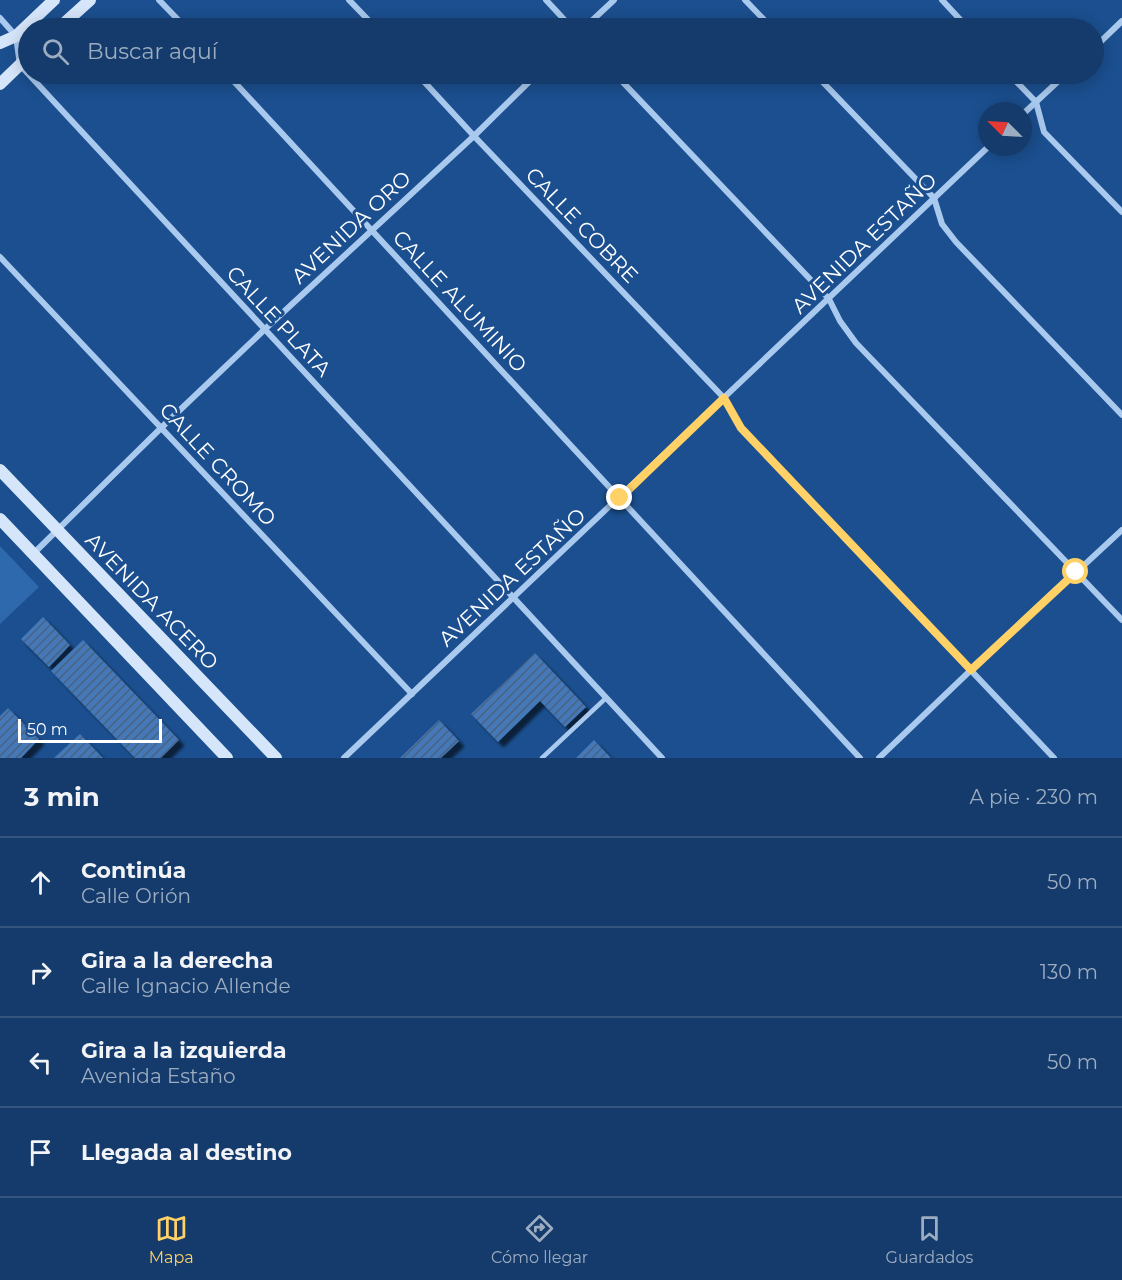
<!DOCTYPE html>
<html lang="es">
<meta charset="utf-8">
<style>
body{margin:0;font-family:Montserrat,sans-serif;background:#214673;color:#f1f3f6}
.compass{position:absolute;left:978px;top:102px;width:54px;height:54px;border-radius:50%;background:#143b6b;box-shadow:0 3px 15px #0003;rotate:294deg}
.scale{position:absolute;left:18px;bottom:15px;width:144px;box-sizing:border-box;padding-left:6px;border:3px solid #fff;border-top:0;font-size:16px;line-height:21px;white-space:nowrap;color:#fff;-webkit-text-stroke:4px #1b4f8f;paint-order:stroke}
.stop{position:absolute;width:18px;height:18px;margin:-14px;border:4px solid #ffd166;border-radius:50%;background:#fff}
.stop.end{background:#ffd166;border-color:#fff;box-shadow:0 2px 6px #0008}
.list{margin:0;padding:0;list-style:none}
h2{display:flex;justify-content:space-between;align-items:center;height:78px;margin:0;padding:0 24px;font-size:26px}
h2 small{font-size:20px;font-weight:400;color:#9dadc1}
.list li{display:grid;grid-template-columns:39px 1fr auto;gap:18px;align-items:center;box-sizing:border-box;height:90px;padding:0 24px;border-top:2px solid #33557e}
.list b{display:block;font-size:22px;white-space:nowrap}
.list p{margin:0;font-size:20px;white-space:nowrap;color:#9dadc1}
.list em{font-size:20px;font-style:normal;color:#9dadc1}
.icon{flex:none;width:33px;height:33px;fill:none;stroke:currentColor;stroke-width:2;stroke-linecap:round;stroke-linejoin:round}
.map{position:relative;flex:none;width:1122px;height:758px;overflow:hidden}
.search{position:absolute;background:#143b6b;box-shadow:0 3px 15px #0003;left:18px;right:18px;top:18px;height:66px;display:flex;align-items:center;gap:15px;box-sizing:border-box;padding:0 21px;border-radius:33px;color:#9dadc1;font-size:22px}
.sheet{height:438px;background:#143b6b}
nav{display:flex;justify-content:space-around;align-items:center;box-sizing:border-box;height:84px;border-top:2px solid #33557e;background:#143b6b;font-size:16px;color:#9dadc1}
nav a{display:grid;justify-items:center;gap:3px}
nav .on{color:#ffd166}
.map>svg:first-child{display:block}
.park{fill:#2e69ad}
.building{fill:url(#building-hatch);filter:url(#shadow)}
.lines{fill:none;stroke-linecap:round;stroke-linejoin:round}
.lane{stroke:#a9c9ee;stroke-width:4.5}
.street{stroke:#a9c9ee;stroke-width:6}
.secondary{stroke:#d6e6fa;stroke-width:12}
.route{stroke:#ffd166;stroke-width:8}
.labels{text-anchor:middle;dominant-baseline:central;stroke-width:6;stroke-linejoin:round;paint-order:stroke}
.street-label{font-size:21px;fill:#fff;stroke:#1b4f8f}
</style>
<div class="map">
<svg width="1122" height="758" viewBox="0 0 1122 758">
<defs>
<pattern id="building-hatch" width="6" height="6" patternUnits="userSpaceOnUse" patternTransform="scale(1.5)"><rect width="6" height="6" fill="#4478b7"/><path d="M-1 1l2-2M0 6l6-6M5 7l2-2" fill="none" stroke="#486282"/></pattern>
<filter id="shadow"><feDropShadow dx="5.5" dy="5.5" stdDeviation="1.5" flood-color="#0009"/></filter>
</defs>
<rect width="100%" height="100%" fill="#1b4f8f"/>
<polygon class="park" points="0,546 39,587 0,624"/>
<g class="building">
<polygon points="43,617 70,645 49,667 21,639"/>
<polygon points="83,640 179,740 161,758 135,758 51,671"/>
<polygon points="535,653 586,707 565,727 540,701 498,742 471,714"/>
<polygon points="8,708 39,739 21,758 0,758 0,716"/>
<polygon points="439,720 459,741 441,758 400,758"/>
<polygon points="80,734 103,758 54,758"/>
<polygon points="594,740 611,758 576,758"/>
</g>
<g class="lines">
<polyline class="lane" points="542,758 606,698"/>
<g class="street">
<polyline points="159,0 186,28"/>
<polyline points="349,0 376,28"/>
<polyline points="546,0 572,28"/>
<polyline points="745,0 772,28"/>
<polyline points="942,0 968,28"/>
<polyline points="0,18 16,36 20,65 662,758"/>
<polyline points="584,28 614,0"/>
<polyline points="1094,48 1122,21"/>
<polyline points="227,74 860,758"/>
<polyline points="417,74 474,136 724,398 741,428 1054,758"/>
<polyline points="615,74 829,299 840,321 856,343 1122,620"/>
<polyline points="815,74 934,198 942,224 956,242 1122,415"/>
<polyline points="1009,74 1036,102 1044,132 1122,212"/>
<polyline points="1023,114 1066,74"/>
<polyline points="0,257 412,694"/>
<polyline points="33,554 161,428 264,330 474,136 537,74"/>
<polyline points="344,758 988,147"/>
<polyline points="879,758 971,670 1122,530"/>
</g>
<g class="secondary">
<polyline points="59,28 90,0"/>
<polyline points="0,43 16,36 54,0"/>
<polyline points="0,84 28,57"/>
<polyline points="0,470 276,758"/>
<polyline points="0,519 227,758"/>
</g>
</g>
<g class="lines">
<polyline class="route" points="620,498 724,398 741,428 971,670 1076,572"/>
</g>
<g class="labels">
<g class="street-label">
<text transform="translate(582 225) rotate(46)">CALLE COBRE</text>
<text transform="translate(351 227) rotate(-43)">AVENIDA ORO</text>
<text transform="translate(864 243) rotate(-44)">AVENIDA ESTAÑO</text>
<text transform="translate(460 301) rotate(47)">CALLE ALUMINIO</text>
<text transform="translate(279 321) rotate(47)">CALLE PLATA</text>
<text transform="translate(218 464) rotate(47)">CALLE CROMO</text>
<text transform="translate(512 577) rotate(-43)">AVENIDA ESTAÑO</text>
<text transform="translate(152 601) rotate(46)">AVENIDA ACERO</text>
</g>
</g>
</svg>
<svg class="compass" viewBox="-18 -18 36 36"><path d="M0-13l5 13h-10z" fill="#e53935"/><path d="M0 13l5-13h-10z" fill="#9dadc1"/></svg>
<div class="scale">50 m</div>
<div class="stop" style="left:1076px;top:572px"></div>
<div class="stop end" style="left:620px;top:498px"></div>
<div class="search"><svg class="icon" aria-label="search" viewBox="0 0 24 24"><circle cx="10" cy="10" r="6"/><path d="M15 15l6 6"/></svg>Buscar aquí</div>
</div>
<section class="sheet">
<h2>3 min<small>A pie · 230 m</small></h2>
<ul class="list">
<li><svg class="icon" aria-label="ahead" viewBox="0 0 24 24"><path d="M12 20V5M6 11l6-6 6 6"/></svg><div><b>Continúa</b><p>Calle Orión</p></div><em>50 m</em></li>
<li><svg class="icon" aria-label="right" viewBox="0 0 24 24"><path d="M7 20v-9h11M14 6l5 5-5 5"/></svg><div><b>Gira a la derecha</b><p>Calle Ignacio Allende</p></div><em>130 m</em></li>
<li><svg class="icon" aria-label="left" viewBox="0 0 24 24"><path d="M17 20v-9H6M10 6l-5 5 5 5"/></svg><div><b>Gira a la izquierda</b><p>Avenida Estaño</p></div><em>50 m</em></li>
<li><svg class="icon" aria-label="arrive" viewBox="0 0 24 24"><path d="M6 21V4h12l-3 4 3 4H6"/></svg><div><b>Llegada al destino</b></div></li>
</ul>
</section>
<nav>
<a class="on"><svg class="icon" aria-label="map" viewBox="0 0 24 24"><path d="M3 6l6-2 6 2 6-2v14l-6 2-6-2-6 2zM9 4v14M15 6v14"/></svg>Mapa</a>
<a><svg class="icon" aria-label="directions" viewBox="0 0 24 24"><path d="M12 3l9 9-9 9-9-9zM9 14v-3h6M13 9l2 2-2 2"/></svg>Cómo llegar</a>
<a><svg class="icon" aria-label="saved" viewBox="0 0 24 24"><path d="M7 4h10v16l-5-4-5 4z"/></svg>Guardados</a>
</nav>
